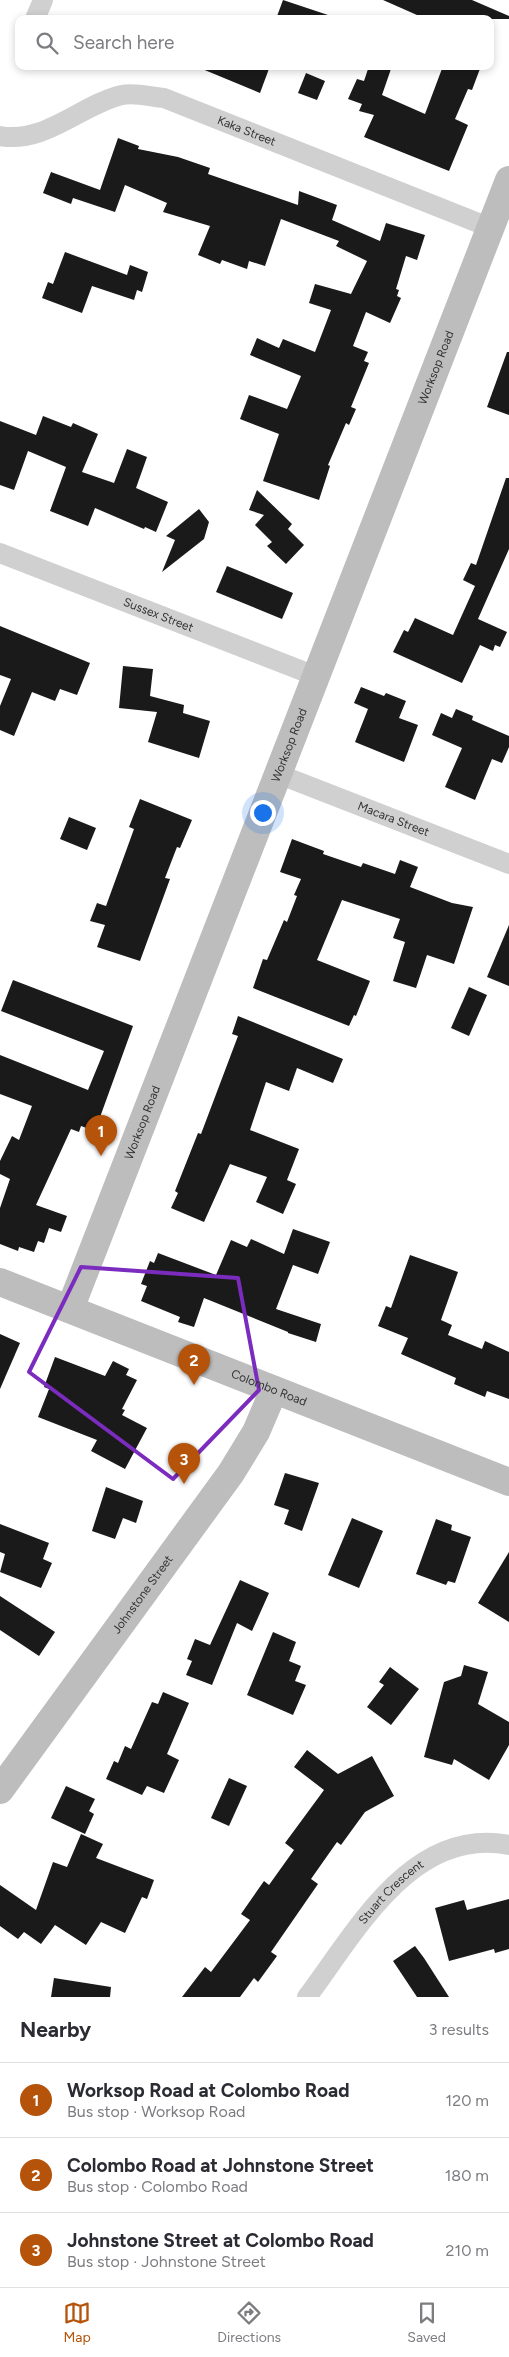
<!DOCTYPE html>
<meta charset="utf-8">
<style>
body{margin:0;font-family:Figtree,sans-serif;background:#f2f2f3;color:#2b2b33}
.you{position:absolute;left:262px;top:812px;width:18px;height:18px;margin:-12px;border:4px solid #fff;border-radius:50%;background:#1a73e8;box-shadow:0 0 0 8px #1a73e833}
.badge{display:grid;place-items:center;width:32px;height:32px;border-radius:50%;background:#b45309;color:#fff;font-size:16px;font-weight:700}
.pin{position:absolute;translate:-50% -41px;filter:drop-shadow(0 1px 2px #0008)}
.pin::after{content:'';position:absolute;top:26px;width:18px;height:15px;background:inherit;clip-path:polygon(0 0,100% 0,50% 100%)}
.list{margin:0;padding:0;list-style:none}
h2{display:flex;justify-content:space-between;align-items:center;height:65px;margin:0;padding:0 20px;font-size:21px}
h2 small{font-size:16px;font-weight:400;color:#7c7c81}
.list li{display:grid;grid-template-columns:32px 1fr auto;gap:15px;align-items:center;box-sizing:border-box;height:75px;padding:0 20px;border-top:1px solid #e1e1e2}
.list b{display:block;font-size:19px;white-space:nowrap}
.list p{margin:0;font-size:16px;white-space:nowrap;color:#7c7c81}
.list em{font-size:16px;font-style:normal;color:#7c7c81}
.icon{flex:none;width:28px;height:28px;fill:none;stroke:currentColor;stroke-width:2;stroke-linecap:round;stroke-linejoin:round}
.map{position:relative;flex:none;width:509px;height:1997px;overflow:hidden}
.search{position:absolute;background:#fff;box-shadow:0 2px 8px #0003;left:15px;right:15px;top:15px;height:55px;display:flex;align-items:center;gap:12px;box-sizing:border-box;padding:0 18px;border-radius:10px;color:#7c7c81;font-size:19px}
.sheet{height:290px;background:#fff}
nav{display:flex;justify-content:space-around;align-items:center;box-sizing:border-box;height:70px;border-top:1px solid #e1e1e2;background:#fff;font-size:14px;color:#7c7c81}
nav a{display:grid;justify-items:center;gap:2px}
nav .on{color:#b45309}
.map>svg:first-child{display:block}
.building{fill:#1a1a1a}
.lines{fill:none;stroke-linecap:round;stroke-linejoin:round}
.street{stroke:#d0d0d0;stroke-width:20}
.secondary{stroke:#bdbdbd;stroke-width:28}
.marked{fill:none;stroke:#7b2cbf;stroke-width:4;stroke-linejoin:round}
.labels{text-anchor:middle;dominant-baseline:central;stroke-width:5;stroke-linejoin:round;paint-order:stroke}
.street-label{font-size:12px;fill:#333;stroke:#fff}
</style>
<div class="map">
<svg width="509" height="1997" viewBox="0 0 509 1997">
<rect width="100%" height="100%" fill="#fff"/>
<g class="building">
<polygon points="283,0 331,16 331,19 276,19"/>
<polygon points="383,0 472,0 509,16 509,19 426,19"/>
<polygon points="195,66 270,66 260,93"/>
<polygon points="369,66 392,66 382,95 425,114 443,66 481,66 472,90 468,89 455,119 468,125 449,171 364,137 374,115 359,111 362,104 348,99 357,79 364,81"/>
<polygon points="306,73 325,81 317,100 298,93"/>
<polygon points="118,138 139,146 138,149 178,157 210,168 208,174 298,205 299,191 337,205 332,220 380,241 386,223 425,235 417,260 406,256 396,289 399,290 397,296 401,298 390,323 366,312 353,346 368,352 364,361 369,363 351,407 356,409 349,425 346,423 328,465 330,466 319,500 263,481 279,434 240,419 249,395 287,409 301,376 250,355 257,338 279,348 283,339 315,352 331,310 309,303 315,284 351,294 367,261 336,246 339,241 281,219 265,266 249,261 247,269 222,260 220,264 198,255 210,226 163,212 167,203 125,185 115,212 73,198 71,204 43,193 51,172 100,190"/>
<polygon points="65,252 127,275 130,265 148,272 142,292 137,290 134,300 92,286 82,313 42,298 48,282 53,284"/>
<polygon points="507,352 509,352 509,415 487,407"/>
<polygon points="43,416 71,427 73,423 98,434 82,472 114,483 127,449 147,457 136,488 168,502 156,532 145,527 144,529 95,508 88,526 50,511 66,467 28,451 14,490 0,485 0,421 36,435"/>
<polygon points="506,478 509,478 509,549 478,619 507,632 500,647 495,645 493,651 480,645 462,683 393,652 404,630 408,632 415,618 453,635 475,586 463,580 471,563 476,565"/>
<polygon points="257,490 292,524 288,529 304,545 286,564 267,546 272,542 255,525 264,515 249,510"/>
<polygon points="199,509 209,522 204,539 162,572 175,540 166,536"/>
<polygon points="227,566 293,593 282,619 216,592"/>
<polygon points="0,626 90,663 77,695 60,689 55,701 32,692 14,736 0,730 0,706 11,679 0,675"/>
<polygon points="123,666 153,669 150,696 184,705 183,713 210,721 199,758 148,742 157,712 119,708"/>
<polygon points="361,687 384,696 386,693 406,701 399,718 418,725 404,762 355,742 368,709 354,703"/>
<polygon points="456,709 473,716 472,720 509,736 509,747 502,763 492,759 475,800 445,787 462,748 432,735 441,713 452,718"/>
<polygon points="140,799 192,820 180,848 177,847 165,878 170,879 140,961 97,947 105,925 90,921 97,903 106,906 134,829 129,827"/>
<polygon points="69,817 96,828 87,850 60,839"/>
<polygon points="292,839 324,851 323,854 361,867 363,863 395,874 400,860 418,867 410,887 452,903 473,907 454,964 427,955 416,988 393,981 405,942 393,938 400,919 342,900 317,960 370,981 356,1016 354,1015 349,1026 253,988 263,959 267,960 284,920 287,922 297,896 294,895 301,879 280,872"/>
<polygon points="509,925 509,986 487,977"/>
<polygon points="13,980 133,1026 95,1131 81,1126 79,1132 71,1129 36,1205 67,1216 61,1232 49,1228 44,1243 38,1241 34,1252 19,1247 18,1251 0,1244 0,1208 10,1179 0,1174 0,1161 12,1136 19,1140 32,1106 0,1094 0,1055 88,1090 104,1051 1,1011"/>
<polygon points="469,987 487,995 469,1036 451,1028"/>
<polygon points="238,1016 343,1059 333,1083 297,1068 289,1091 266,1082 250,1130 299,1149 287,1180 296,1184 283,1214 256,1202 267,1177 230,1164 204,1222 171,1208 178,1193 175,1191 198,1133 201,1134 238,1036 232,1034"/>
<polygon points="293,1229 330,1242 318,1274 293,1265 276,1309 321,1324 316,1342 288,1333 288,1332 204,1298 194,1327 178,1322 180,1317 141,1301 147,1286 141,1284 150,1261 154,1263 158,1253 216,1275 231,1240 247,1247 251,1239 284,1254"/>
<polygon points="410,1255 458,1272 441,1320 452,1325 448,1335 482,1349 485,1341 509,1352 509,1399 487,1391 485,1397 454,1384 456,1378 401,1354 408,1338 378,1326 386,1306 391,1308"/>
<polygon points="0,1334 20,1343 0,1389"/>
<polygon points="55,1357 105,1376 113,1361 129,1369 126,1375 137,1380 122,1409 125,1410 122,1415 147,1428 125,1469 91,1451 97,1440 38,1417 49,1389 44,1387"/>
<polygon points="285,1473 319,1483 302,1531 284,1524 289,1510 274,1505"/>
<polygon points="106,1487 143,1501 136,1523 123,1518 115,1539 92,1531"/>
<polygon points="352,1518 383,1531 359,1588 328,1575"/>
<polygon points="436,1519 452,1525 451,1530 471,1537 455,1583 448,1581 446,1585 416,1574"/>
<polygon points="0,1524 49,1543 43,1559 52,1563 41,1588 0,1572 5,1554 0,1552"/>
<polygon points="509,1552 509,1622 478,1603"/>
<polygon points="240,1580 269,1593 252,1631 237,1623 212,1685 186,1675 192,1661 187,1659 195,1639 210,1645"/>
<polygon points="0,1596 55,1632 39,1656 0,1630"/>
<polygon points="273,1632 296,1642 289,1661 301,1666 295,1681 306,1685 293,1715 247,1695"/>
<polygon points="464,1665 488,1672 478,1704 509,1722 509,1745 489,1780 454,1759 452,1765 424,1757 444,1682 461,1676"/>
<polygon points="390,1667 419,1689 391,1725 367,1707 384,1685 379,1682"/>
<polygon points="163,1692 189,1703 167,1754 179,1760 164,1793 147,1786 142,1795 106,1779 114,1761 118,1763 125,1746 131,1749 152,1702 158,1704"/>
<polygon points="307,1750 338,1774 372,1756 394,1796 365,1812 341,1845 337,1842 311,1879 318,1884 271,1952 277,1956 258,1982 254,1978 240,1997 182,1997 205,1967 211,1972 250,1920 241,1914 264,1881 269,1885 294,1850 285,1843 324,1790 294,1767"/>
<polygon points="229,1778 247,1786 229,1826 211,1818"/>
<polygon points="66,1786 95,1799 89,1811 94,1814 85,1834 51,1818"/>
<polygon points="81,1834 103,1844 96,1858 154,1880 147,1899 142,1897 125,1933 101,1922 86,1945 55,1925 41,1944 24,1932 18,1939 0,1926 0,1885 36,1910 53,1862 67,1867"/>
<polygon points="509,1899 509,1949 495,1953 494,1949 449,1961 435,1908 464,1900 467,1910"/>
<polygon points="415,1946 424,1958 449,1997 417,1997 393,1961"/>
<polygon points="54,1978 111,1987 110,1997 51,1997"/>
</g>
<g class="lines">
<g class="street">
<polyline points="35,19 43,0"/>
<path id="s1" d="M0,136C46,144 80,105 122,95C134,92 152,97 164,98L491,228"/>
<path id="s2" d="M0,553L318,677"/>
<path id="s3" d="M278,774L509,864"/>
<path id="s4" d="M307,1997C356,1932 412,1826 509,1845"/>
</g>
<g class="secondary">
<path id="s5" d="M0,1282L509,1482"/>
<path id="s6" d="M70,1309L509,180"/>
<path id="s7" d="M0,1790L231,1473L256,1432L274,1390"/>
</g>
</g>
<path class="marked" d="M81,1267L238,1278L259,1390L173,1479L29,1372Z"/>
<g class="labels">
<g class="street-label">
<text stroke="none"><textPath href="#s1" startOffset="262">Kaka Street</textPath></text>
<text stroke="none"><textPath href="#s6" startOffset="1010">Worksop Road</textPath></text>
<text stroke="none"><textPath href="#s2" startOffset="170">Sussex Street</textPath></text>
<text stroke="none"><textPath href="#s6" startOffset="605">Worksop Road</textPath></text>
<text stroke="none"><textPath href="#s3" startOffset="124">Macara Street</textPath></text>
<text stroke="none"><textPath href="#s6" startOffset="200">Worksop Road</textPath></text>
<text stroke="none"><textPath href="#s5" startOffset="289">Colombo Road</textPath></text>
<text stroke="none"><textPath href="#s7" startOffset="242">Johnstone Street</textPath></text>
<text stroke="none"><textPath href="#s4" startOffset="135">Stuart Crescent</textPath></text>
</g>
</g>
</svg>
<div class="you"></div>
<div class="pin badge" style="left:101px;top:1156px">1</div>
<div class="pin badge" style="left:194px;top:1385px">2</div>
<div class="pin badge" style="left:184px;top:1484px">3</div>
<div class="search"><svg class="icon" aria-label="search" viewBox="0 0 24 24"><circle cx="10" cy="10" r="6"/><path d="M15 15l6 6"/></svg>Search here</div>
</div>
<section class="sheet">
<h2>Nearby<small>3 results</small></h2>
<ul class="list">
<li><span class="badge">1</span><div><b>Worksop Road at Colombo Road</b><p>Bus stop · Worksop Road</p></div><em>120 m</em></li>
<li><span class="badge">2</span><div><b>Colombo Road at Johnstone Street</b><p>Bus stop · Colombo Road</p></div><em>180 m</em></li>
<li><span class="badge">3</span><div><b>Johnstone Street at Colombo Road</b><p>Bus stop · Johnstone Street</p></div><em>210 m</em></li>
</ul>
</section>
<nav>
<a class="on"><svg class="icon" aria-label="map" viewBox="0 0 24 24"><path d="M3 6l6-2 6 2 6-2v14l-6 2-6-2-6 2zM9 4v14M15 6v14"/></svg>Map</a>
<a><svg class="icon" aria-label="directions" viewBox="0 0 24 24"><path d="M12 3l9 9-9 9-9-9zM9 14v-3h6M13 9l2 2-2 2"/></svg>Directions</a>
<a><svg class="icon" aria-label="saved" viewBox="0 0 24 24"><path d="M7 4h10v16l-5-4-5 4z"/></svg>Saved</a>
</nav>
